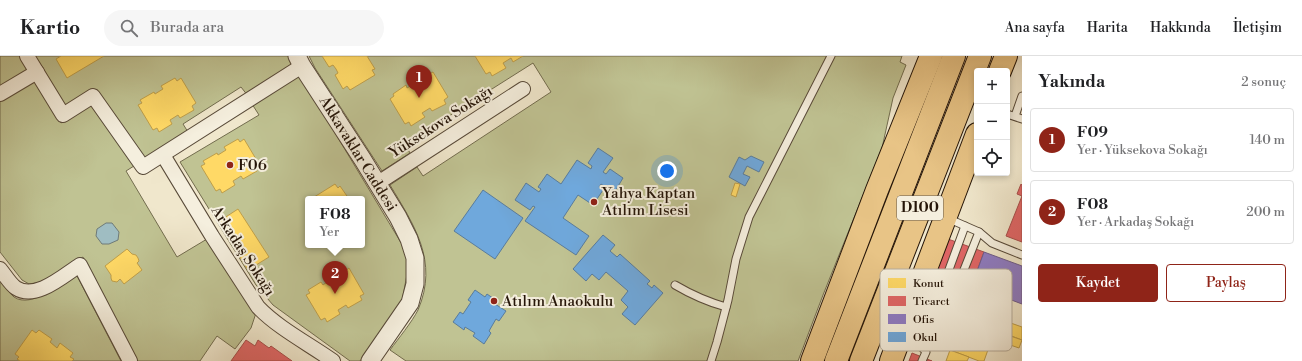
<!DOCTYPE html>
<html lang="tr">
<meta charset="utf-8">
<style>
body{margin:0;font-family:"Libre Bodoni",serif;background:#f6f6f6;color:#202124}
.controls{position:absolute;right:12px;top:12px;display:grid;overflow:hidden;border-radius:4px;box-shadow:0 2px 6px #0003}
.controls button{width:36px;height:36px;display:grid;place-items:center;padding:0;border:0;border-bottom:1px solid #e0e0e0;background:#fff;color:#202124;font:20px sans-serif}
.you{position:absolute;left:667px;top:115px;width:14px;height:14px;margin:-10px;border:3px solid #fff;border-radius:50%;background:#1a73e8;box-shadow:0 0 0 6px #1a73e833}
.badge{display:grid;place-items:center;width:26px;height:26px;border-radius:50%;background:#8f2418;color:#fff;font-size:13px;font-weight:700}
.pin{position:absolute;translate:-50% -33px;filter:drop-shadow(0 1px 2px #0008)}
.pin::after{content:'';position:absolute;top:21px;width:14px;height:12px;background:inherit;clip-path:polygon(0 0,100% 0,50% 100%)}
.popup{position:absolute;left:305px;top:140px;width:60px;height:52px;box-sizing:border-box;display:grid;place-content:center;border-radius:4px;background:#fff;filter:drop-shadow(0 1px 3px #0005);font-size:13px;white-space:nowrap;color:#757577}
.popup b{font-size:15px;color:#202124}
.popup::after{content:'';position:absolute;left:50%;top:100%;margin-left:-8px;border:8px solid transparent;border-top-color:#fff}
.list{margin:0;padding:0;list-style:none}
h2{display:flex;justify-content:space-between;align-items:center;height:52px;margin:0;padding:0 16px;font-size:17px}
h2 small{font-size:13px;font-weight:400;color:#757577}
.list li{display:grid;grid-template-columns:26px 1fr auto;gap:12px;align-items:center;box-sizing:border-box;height:64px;margin:0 8px 8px;padding:0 8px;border:1px solid #e0e0e0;border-radius:4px}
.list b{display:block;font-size:15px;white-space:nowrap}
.list p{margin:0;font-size:13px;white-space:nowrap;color:#757577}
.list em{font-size:13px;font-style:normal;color:#757577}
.actions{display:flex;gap:8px;padding:12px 16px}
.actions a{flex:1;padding:9px 0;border:1px solid #8f2418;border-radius:4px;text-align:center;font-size:14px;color:#8f2418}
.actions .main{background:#8f2418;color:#fff}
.icon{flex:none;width:22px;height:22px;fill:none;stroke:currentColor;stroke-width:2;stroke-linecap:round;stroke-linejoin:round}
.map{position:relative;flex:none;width:1022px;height:305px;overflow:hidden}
header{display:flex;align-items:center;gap:24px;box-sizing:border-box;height:56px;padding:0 20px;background:#fff;border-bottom:1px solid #e0e0e0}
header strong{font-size:19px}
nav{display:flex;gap:22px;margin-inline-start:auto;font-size:14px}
.search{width:280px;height:36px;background:#f6f6f6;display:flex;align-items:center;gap:10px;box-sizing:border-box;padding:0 14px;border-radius:22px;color:#757577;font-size:15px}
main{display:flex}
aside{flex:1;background:#fff}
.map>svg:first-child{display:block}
.green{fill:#c0c393;stroke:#726c4e;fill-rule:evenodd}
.water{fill:#9fbdc2;stroke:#6e7a78}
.homes{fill:#ffd966;stroke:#be9e4a}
.shops{fill:#e06666;stroke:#a84e4a}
.offices{fill:#8e7cc3;stroke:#6e5d8b}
.schools{fill:#6fa8dc;stroke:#597c9c}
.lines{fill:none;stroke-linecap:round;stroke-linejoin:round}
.service-casing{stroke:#584a39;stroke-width:9}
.minor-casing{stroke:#584a39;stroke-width:16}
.tertiary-casing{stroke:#584a39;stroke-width:19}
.trunk-casing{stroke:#251508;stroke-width:24}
.service{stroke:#f5efde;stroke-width:7}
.minor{stroke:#f5efde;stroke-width:14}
.tertiary{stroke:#f5efde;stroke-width:17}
.trunk{stroke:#e8c486;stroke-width:22}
.poi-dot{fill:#8f2418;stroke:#f5efde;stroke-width:1.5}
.labels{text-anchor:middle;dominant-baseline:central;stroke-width:4;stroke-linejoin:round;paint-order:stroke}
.shield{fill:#f5efde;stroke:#635648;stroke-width:1}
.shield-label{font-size:14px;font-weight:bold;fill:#251508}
.street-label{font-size:15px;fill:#251508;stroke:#f5efde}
.poi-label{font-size:15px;fill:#251508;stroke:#f5efde;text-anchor:start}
.key{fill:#f5efde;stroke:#b7ae9e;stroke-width:1}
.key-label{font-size:11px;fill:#251508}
</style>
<header>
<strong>Kartio</strong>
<div class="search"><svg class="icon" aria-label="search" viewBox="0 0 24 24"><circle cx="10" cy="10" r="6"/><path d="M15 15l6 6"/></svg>Burada ara</div>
<nav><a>Ana sayfa</a><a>Harita</a><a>Hakkında</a><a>İletişim</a></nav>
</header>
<main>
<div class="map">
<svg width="1022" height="305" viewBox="0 0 1022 305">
<rect width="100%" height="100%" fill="#f0e7cc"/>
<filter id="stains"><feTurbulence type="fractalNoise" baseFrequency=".005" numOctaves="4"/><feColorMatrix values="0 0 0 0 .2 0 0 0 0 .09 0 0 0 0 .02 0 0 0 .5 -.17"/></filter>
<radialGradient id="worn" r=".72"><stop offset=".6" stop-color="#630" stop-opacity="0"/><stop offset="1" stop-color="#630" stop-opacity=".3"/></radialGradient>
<g class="green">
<polygon points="0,0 21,0 30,13 0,32"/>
<polygon points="34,0 288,0 295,11 248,40 241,31 183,68 188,76 126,115 177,201 212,180 258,251 251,272 235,293 217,280 200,305 137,305 83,201 41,226 29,228 22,224 0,196 0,45 35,23 61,67 96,44 64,51"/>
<path d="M309,0H902L900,6L906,9L893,42L882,92L823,239L798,305H406L390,294C398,283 412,266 418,254C439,205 414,169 390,129L417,111L423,120L551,36L533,7L405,88L410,97L382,115L315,12Z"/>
<path d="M299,17L406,195L408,213L402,245L360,305H350L273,249L256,229L180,106L259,59L252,48ZM308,143H362V189H308Z"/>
<path d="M76,218L121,305H0V224C4,229 9,237 14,241C31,253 63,227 76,218Z"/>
<polygon points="925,252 968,268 971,269 979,258 995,263 991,273 993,274 990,282 923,257"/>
</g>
<polygon class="water" points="106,167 112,167 119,176 118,184 109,188 102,188 96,180 97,173"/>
<g class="homes">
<polygon points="61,0 104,0 67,22 56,3"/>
<polygon points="322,0 367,0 375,13 372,14 375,19 350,34 347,30 343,33 335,19 338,17 336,13 333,9 329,11"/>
<polygon points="475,0 523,0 513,6 511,2 503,7 506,12 492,20 490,16 486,18"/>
<polygon points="428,16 429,18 433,16 448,41 444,44 446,48 432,55 430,52 422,57 425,61 411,70 409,66 405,68 390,43 394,40 393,38 406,29 407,32 415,27 414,24"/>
<polygon points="175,22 177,25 181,22 196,47 192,50 194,54 180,62 178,59 170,64 172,68 159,76 157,72 153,74 138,49 142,47 140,44 154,36 155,38 163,33 161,30"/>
<polygon points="238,83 240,86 244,83 259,108 255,111 257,115 243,123 241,120 233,125 235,129 222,137 220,133 216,135 201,110 205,108 203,105 217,97 218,99 226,94 224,91"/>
<polygon points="735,127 740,128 736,141 731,139"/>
<polygon points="335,128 338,132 340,130 349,143 311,143"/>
<polygon points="238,153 269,201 248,214 218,166"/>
<polygon points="127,193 132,198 136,199 138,202 139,205 137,207 142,214 124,228 120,223 117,226 112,225 111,222 111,219 105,210"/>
<polygon points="343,212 345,215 349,212 364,238 360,240 362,244 348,252 346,249 338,254 340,258 327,266 325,262 321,264 306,239 310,237 308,234 321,226 323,229 331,223 329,221"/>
<polygon points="996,261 1005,265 1001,276 991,273"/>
<polygon points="1005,265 1022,271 1022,284 1001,276"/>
<polygon points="32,274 36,277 39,274 52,283 50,286 57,292 60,287 73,297 70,301 74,303 72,305 20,305 17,303 19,301 15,298"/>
<polygon points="993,274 1022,284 1019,292 990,282"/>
<polygon points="957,276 990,288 984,305 979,305 950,294"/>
<polygon points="950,294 969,301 967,305 946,305"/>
</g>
<g class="shops">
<polygon points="1021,128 1022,129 1022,186 1006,180 1022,140 1017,138"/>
<polygon points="948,183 984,196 973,226 937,212"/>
<polygon points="246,284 255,290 258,284 269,292 271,290 292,305 231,305"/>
<polygon points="912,297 932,305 909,305"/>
</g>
<polygon class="offices" points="984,196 1022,210 1022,248 972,229"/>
<g class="schools">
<polygon points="598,92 613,102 603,116 606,118 610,113 623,122 614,137 601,128 599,131 603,134 593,149 578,139 563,162 589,180 576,199 525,165 535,151 533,150 530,154 515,144 526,127 539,136 541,133 538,131 547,118 561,128 577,104 591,113 592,110 588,107"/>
<polygon points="751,100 764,106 759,116 747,110 743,118 750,121 745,130 729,121 739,101 745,104"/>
<polygon points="483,134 523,162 495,203 454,175"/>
<polygon points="603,179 615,189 610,195 617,201 620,198 650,225 647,228 652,232 654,229 663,237 635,269 622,258 628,251 621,244 628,235 606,216 599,224 592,218 586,225 573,213"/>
<polygon points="475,234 485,241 487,238 497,245 495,248 506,255 499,265 496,263 489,275 491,277 484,288 473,280 475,277 465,271 464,274 453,266 460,256 463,258 471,246 468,244"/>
</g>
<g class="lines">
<defs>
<g id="service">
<polyline points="1007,58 1022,63"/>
<polyline points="1015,60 1022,40"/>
<polyline points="947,162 979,176 992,187 1022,199"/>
<path d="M675,229C692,239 708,246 726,251"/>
<polyline points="940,238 956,234 979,176"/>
<polyline points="918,244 940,238 965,170"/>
<polyline points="905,273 926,296 922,305"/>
<polyline points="711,305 717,286 728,244 736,203 749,161 831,0"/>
</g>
<g id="minor">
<polyline points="27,0 63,59 93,40 143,111 302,10"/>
<polyline points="0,38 37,16"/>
<path d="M163,99L212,180L258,251C278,272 309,288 333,305"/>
<polyline points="378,127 523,33"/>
<path d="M0,213C5,219 10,228 16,232C36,245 64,219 80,209L130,305"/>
</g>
<polyline id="tertiary" points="297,0 302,10 363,104 398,161 409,183 415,202 415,228 410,247 370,305"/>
<g id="trunk">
<polyline points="1000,15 1006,0"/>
<polyline points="812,305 877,134 931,0"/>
<polyline points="836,305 954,0"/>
<polyline points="861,305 980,0"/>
<polyline points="891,305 977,78"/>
</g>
</defs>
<use href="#service" class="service-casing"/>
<use href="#minor" class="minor-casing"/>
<use href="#tertiary" class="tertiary-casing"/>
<use href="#trunk" class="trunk-casing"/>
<use href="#service" class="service"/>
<use href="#minor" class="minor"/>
<use href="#tertiary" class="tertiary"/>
<use href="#trunk" class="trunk"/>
</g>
<g class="poi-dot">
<circle cx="230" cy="109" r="4"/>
<circle cx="594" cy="146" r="4"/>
<circle cx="494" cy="245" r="4"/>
</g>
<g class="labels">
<rect class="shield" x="897" y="140" width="46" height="24" rx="3"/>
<g class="shield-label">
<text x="920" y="152">D100</text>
</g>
<g class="street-label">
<text transform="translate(441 66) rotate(-33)">Yüksekova Sokağı</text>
<text transform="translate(358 98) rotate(58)">Akkavaklar Caddesi</text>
<text transform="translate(243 195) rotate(57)">Arkadaş Sokağı</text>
</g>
<g class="poi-label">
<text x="238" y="109">F06</text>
<text x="602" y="137">Yahya Kaptan<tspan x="602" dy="17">Atılım Lisesi</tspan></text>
<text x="502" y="245">Atılım Anaokulu</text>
</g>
</g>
<rect x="880" y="213" width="132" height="82" rx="6" class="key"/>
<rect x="888" y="222" width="18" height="10" fill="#ffd966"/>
<rect x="888" y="240" width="18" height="10" fill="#e06666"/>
<rect x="888" y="258" width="18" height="10" fill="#8e7cc3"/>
<rect x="888" y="276" width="18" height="10" fill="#6fa8dc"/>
<g class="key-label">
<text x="913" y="231">Konut</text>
<text x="913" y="249">Ticaret</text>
<text x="913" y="267">Ofis</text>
<text x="913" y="285">Okul</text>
</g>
<rect width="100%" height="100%" filter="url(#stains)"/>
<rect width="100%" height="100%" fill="url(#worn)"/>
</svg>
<div class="controls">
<button>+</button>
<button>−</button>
<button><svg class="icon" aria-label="locate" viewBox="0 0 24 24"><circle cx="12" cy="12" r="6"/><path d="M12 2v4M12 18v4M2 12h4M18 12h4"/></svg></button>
</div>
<div class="you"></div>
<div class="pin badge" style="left:419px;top:42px">1</div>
<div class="pin badge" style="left:335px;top:238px">2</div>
<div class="popup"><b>F08</b>Yer</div>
</div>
<aside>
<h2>Yakında<small>2 sonuç</small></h2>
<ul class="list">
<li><span class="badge">1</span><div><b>F09</b><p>Yer · Yüksekova Sokağı</p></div><em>140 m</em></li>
<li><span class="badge">2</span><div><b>F08</b><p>Yer · Arkadaş Sokağı</p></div><em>200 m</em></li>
</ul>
<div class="actions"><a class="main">Kaydet</a><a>Paylaş</a></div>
</aside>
</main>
